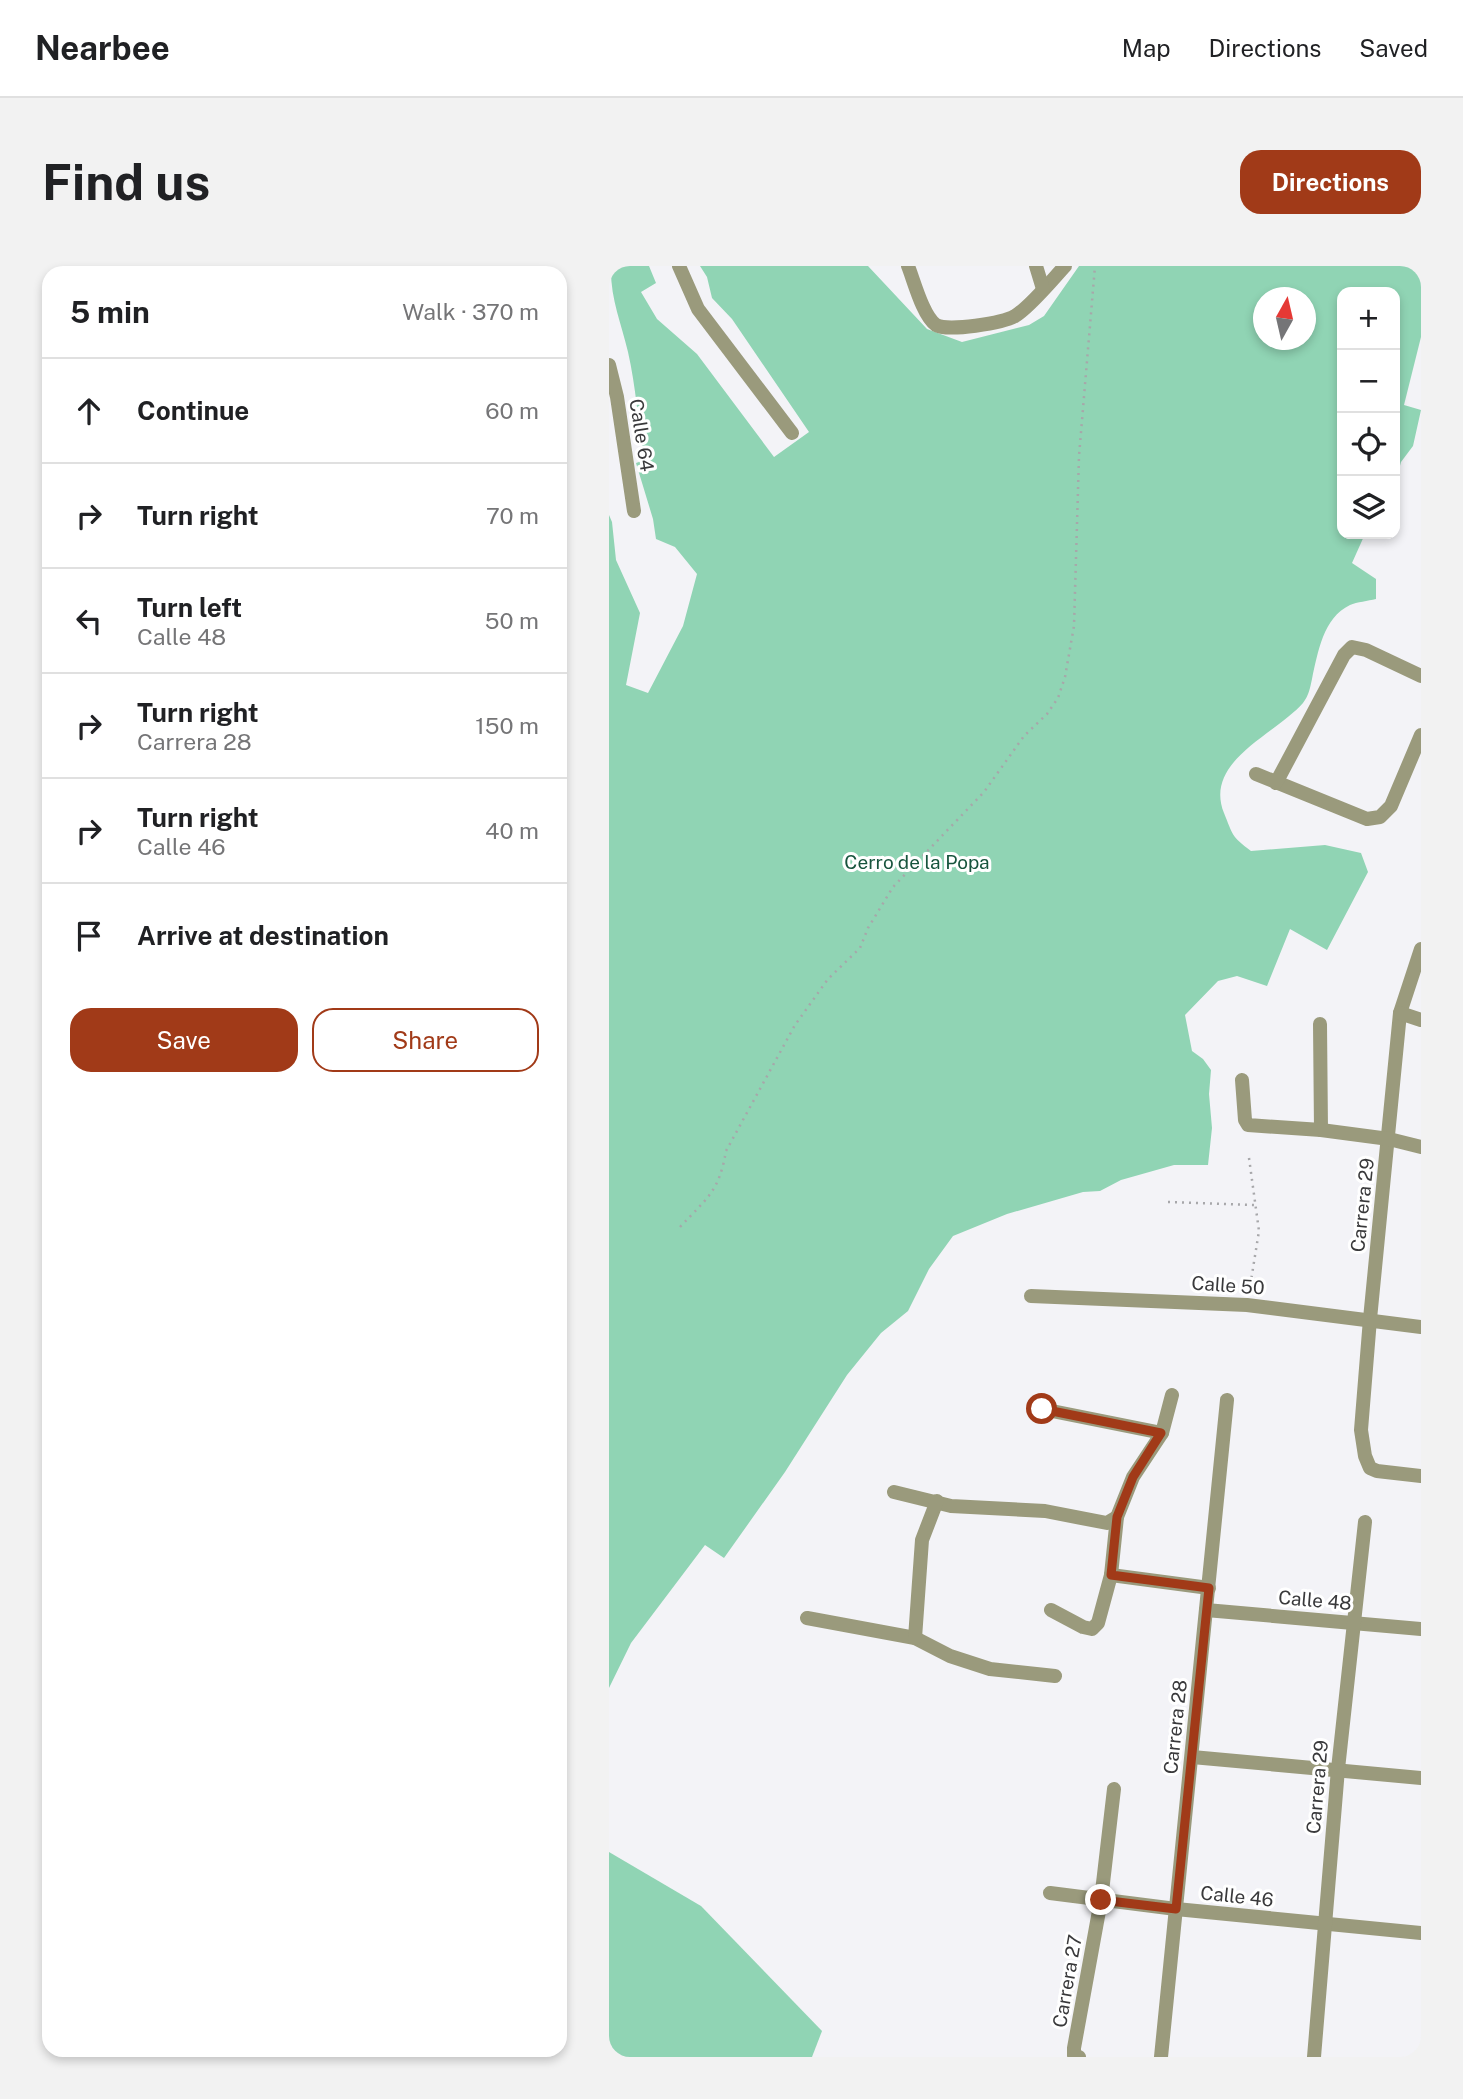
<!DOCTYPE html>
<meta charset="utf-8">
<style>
body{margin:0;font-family:"Public Sans",sans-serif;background:#f2f2f2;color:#202124}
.controls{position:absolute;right:21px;top:21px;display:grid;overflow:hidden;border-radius:14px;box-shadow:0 4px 10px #0003}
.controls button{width:63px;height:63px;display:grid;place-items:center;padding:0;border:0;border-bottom:2px solid #e0e0e0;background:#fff;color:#202124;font:35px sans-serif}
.compass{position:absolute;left:644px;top:21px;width:63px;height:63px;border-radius:50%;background:#fff;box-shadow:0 4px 10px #0003;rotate:8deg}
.stop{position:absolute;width:21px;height:21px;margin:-16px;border:5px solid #a13a18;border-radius:50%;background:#fff}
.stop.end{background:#a13a18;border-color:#fff;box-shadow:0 2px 7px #0008}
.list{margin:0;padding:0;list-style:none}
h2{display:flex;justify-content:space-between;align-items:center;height:91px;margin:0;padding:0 28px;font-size:30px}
h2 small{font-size:23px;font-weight:400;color:#757577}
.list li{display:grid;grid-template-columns:46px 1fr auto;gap:21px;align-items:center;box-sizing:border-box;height:105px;padding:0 28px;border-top:2px solid #e0e0e0}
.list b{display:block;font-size:26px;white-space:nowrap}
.list p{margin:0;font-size:23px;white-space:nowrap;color:#757577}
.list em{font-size:23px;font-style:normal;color:#757577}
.actions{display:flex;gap:14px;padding:21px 28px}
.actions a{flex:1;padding:16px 0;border:2px solid #a13a18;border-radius:21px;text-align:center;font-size:24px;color:#a13a18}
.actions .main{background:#a13a18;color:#fff}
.icon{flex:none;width:38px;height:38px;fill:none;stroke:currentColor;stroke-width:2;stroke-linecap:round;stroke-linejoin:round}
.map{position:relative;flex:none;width:812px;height:1791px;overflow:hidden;border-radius:21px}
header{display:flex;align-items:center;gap:42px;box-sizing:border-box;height:98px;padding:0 35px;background:#fff;border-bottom:2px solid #e0e0e0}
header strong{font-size:33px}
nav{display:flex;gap:38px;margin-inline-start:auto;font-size:24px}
.intro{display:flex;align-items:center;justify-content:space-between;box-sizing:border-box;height:168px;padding:0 42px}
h1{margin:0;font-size:49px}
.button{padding:18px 32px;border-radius:21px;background:#a13a18;color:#fff;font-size:24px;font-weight:700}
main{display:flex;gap:42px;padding:0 42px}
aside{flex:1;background:#fff;border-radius:21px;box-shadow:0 4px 10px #0003}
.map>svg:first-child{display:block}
.green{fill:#90d4b4;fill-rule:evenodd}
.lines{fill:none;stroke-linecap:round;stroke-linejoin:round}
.path{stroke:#a7a7aa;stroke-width:2.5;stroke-dasharray:2 5;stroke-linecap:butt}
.street{stroke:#9a9a7c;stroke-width:14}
.route{stroke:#a13a18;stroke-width:9}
.labels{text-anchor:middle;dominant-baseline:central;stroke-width:6;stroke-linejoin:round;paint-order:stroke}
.street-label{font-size:19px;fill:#39393b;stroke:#fff}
.park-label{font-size:19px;fill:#17543d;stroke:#fff}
</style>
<header>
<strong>Nearbee</strong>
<nav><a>Map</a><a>Directions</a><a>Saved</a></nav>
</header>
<div class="intro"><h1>Find us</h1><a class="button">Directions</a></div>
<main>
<aside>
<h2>5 min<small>Walk · 370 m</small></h2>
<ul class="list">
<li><svg class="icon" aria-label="ahead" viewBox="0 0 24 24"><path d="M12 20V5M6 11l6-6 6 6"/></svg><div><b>Continue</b></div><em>60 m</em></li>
<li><svg class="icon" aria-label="right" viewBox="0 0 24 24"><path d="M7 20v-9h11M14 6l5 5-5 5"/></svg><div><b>Turn right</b></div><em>70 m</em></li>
<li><svg class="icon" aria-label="left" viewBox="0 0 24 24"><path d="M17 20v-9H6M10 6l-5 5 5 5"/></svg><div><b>Turn left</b><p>Calle 48</p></div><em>50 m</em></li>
<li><svg class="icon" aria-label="right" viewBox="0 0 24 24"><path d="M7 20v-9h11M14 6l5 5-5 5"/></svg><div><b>Turn right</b><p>Carrera 28</p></div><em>150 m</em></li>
<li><svg class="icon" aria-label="right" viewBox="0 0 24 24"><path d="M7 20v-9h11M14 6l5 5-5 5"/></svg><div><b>Turn right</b><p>Calle 46</p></div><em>40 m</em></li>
<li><svg class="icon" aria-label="arrive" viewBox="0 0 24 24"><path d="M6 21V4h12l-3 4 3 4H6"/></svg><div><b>Arrive at destination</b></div></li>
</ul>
<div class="actions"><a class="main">Save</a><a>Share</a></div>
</aside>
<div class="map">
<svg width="812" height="1791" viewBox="0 0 812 1791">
<rect width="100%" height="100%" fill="#f3f3f7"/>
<g class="green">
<path d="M2,0H40L47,17L32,26L48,53L88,88L165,191L200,166L123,53L103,32L98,11L91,0H259L318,63L353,76L420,59L435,50L470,0H812V71L795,139L812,144L804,180L792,196L786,219V26H733V268H756L743,297L767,313V333C759,335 748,336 741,339C714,352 709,386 703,413C701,422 700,429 694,437C667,468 594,495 615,547C624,569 622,570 642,585L716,579L752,587L759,606L718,684L681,663L658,720L628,710L609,715L576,749L583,785L594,793L602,804L600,828L603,862L599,899H565L512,914L491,925L474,926L398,948L344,970L320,1003L299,1045L272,1067L238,1109L176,1206L115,1292L96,1279L22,1377L0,1422V249L3,256L7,294L31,347L17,419L39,427L74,360L88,308L66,281L47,273L44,253L27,197L36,194C29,158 27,121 19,86C12,56 1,32 2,0ZM654,32H696V74H654Z"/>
<polygon points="0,1586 92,1640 213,1765 203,1791 0,1791"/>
</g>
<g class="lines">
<g class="path">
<polyline points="640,892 650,965 640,1027"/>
<polyline points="559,936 645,939"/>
<path d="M71,961C98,932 110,926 117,885L186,759L219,713L251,682L259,662L284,621L375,526L415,470L438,448L449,432L456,411L465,360L470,190L486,0"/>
</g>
<g class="street">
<polyline points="70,0 89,43 183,167"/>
<path d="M299,0C305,15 314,50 327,59C338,66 395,57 406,50C421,41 443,14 456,0"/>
<polyline points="427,0 434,23"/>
<polyline points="0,99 8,131 25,245"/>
<polyline points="647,508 758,553 771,551 782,540 812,469"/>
<polyline points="667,517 735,389 743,381 757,384 812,410"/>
<polyline points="812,683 791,747 761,1053 752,1164 756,1190 761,1202 768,1205 812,1210"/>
<polyline points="791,747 812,754"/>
<polyline points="711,758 712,864"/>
<polyline points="633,814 636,854 639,859 712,864 780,873 812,881"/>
<polyline points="422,1030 638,1039 812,1061"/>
<polyline points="433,1143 553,1167"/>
<polyline points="285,1226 342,1240 436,1245 498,1257 508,1251"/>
<polyline points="502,1309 600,1322"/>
<polyline points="442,1344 474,1361 483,1363 489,1357 502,1309 508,1251 524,1211 553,1167 563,1129"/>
<polyline points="597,1344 812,1363"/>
<polyline points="198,1352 306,1372 341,1390 381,1403 446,1410"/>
<polyline points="306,1372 313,1274 328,1235"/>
<polyline points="583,1491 812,1512"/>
<polyline points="441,1627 567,1643 812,1667"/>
<polyline points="470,1791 465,1789 465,1782 492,1634 505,1523"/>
<polyline points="552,1791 618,1134"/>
<polyline points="705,1791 729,1503 756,1256"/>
</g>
</g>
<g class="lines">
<polyline class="route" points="433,1143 552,1167 524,1211 508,1251 502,1309 600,1322 567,1643 492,1634"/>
</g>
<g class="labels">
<g class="street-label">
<text transform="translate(33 169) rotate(81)">Calle 64</text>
<text transform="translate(753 939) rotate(-84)">Carrera 29</text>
<text transform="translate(619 1019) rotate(4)">Calle 50</text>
<text transform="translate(706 1334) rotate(5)">Calle 48</text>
<text transform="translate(566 1461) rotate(-84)">Carrera 28</text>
<text transform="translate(708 1521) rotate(-85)">Carrera 29</text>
<text transform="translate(628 1630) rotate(6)">Calle 46</text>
<text transform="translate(458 1715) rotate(-80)">Carrera 27</text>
</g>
<g class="park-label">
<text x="308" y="596">Cerro de la Popa</text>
</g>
</g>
</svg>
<div class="controls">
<button>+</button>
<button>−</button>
<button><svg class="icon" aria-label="locate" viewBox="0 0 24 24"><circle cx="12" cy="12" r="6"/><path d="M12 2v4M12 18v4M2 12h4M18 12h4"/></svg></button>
<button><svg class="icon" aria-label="layers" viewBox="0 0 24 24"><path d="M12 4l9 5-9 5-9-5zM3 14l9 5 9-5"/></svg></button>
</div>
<svg class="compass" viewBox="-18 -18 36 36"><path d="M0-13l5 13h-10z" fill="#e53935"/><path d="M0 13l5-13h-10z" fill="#757577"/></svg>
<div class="stop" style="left:433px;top:1143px"></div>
<div class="stop end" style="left:492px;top:1634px"></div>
</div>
</main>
